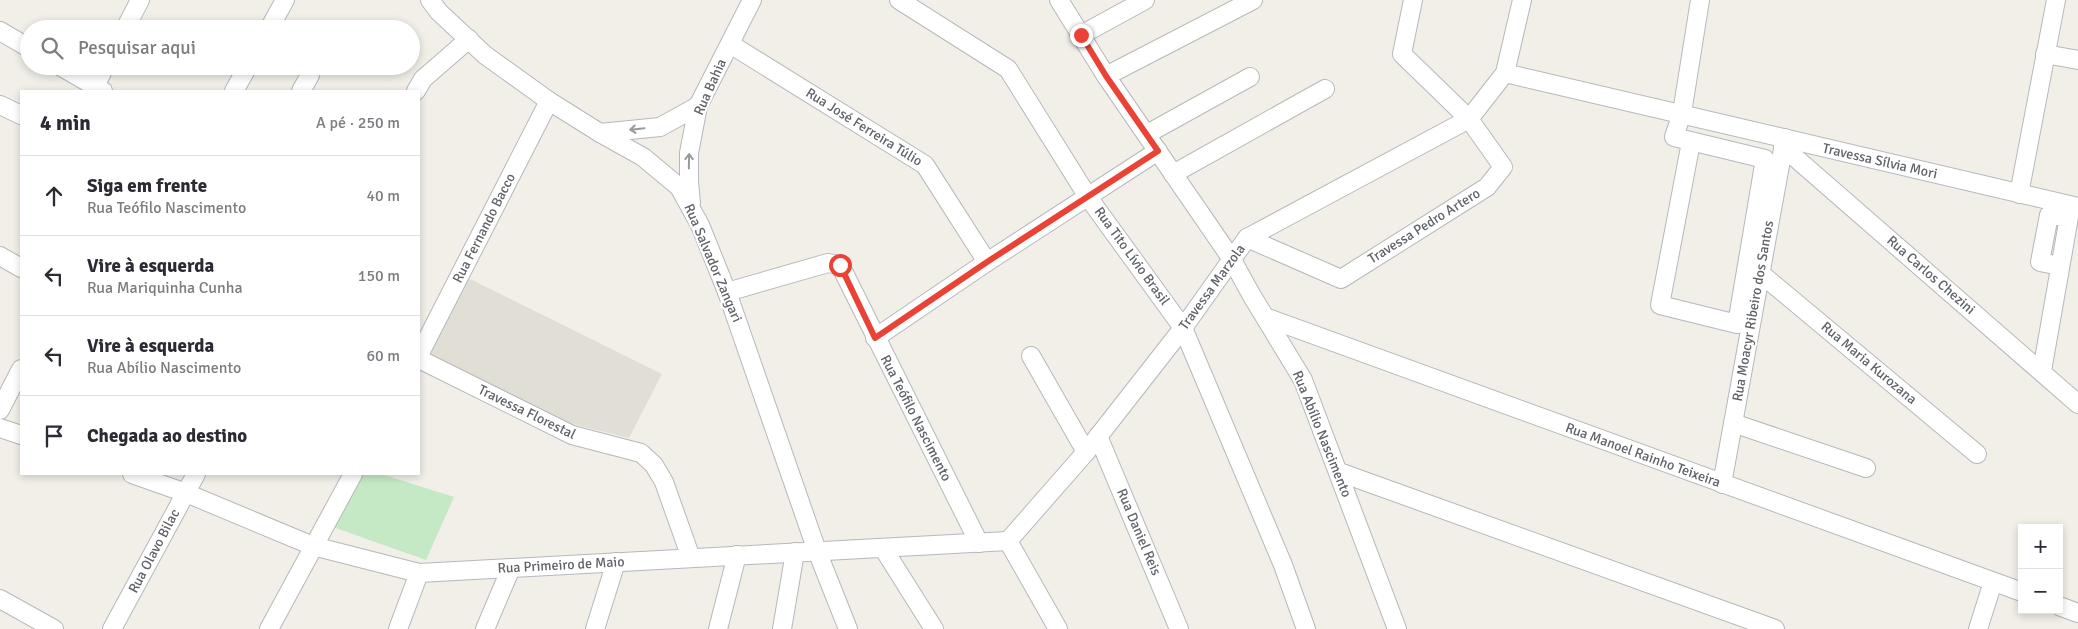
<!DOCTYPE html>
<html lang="pt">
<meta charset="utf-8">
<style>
body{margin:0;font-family:Signika,sans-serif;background:#f7f7f7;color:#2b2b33}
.controls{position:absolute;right:15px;bottom:15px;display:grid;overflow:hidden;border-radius:0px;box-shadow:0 2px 8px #0003}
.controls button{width:45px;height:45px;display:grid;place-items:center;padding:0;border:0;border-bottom:1px solid #e1e1e2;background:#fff;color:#2b2b33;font:25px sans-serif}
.stop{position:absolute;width:15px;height:15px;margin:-11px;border:4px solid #ea4335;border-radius:50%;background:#fff}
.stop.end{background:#ea4335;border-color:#fff;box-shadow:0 1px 5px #0008}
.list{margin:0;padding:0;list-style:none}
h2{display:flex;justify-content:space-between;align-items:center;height:65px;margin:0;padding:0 20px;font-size:21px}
h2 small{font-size:16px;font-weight:400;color:#7c7c81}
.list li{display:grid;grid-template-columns:32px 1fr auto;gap:15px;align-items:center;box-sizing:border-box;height:80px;padding:0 20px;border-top:1px solid #e1e1e2}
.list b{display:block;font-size:19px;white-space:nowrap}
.list p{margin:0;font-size:16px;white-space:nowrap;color:#7c7c81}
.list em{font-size:16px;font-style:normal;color:#7c7c81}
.icon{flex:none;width:28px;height:28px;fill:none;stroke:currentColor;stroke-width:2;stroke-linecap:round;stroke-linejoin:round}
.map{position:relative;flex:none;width:2078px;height:629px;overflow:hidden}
.search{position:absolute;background:#fff;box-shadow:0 2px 8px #0003;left:20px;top:20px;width:400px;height:55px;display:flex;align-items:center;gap:12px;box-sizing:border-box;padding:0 18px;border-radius:28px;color:#7c7c81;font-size:19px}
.panel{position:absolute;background:#fff;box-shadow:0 2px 8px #0003;left:20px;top:90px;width:400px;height:385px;border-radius:0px}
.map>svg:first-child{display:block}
.education{fill:#e1ded6}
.green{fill:#c5e8c5}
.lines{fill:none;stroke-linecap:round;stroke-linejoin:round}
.minor-casing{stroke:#b5b8bc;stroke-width:20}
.minor{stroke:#fff;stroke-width:18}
.oneway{stroke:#979a9d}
.route{stroke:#ea4335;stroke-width:6}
.labels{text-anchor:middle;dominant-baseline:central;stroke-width:4.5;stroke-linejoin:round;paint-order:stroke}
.street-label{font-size:14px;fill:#5f6368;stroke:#fff}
</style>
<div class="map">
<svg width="2078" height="629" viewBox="0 0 2078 629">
<rect width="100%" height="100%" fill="#f1efe8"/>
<polygon class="education" points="464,276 662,374 629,438 560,421 422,353"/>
<polygon class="green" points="363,474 381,474 454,497 426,560 333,527"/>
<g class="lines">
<defs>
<g id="minor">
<polyline points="430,0 439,12 485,55 549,101 600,133 643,157 679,187 700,225 727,292 817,551 848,629"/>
<polyline points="899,0 1008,69 1088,197 1183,328 1283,565 1306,629"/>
<polyline points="1059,0 1106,76 1231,258 1252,296 1303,380 1397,629"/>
<polyline points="125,29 140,0"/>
<polyline points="269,29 285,0"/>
<polyline points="0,31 29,48"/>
<polyline points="1081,35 1145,0"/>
<polyline points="730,44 925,165 987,262"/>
<polyline points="2045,54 2078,60"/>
<polyline points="60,66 103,91"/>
<polyline points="1505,73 2078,207"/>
<polyline points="1106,76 1253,0"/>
<polyline points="95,87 105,66"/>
<polyline points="234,91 248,66"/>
<polyline points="301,91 310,75 310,66"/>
<polyline points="416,91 423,79 469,39"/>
<polyline points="0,105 21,115"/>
<polyline points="600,133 660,127 698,106"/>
<polyline points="1147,134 1250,77"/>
<polyline points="1691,142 1660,305 1737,324 1765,159 1674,137 1682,113 1700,0"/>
<polyline points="1783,147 2078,404"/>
<polyline points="1173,174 1325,89"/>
<polyline points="2019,194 2056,0"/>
<polyline points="691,203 689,182 689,153 698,106 752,0"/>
<polyline points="1247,238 1341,279 1487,187 1503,167 1469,119 1402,54 1413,0"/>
<polyline points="0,256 21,268"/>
<polyline points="1760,273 1977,454"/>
<polyline points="727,292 828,263 840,265 979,543"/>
<polyline points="1265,317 2022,592"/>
<polyline points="875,338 987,262 1158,151"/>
<polyline points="419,355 549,101"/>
<polyline points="1031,356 1086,452"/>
<polyline points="419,359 572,435 641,453 654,465 664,482 691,558"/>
<polyline points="2042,371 2069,217 2049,215 2040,262 2060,266"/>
<polyline points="0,410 21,369"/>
<polyline points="1733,423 1866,468"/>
<polyline points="0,428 21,435"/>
<polyline points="1098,436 1179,629"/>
<polyline points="1339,472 1775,629"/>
<polyline points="132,474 186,493 313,546 419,573 1008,541"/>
<polyline points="1722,484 1785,138"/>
<polyline points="1008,541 1086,452 1183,328 1247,238 1469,119 1505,73 1522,0"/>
<polyline points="1008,541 1058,629"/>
<polyline points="883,548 934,629"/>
<polyline points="0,599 54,629"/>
<polyline points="2059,606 2078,613"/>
<polyline points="112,629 196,474"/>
<polyline points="269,629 353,474"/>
<polyline points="398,629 419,573"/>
<polyline points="485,629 511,568"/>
<polyline points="595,629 616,562"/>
<polyline points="718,629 737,555"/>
<polyline points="782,629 795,552"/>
<polyline points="1978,629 1993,582"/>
</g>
</defs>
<use href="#minor" class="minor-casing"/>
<use href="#minor" class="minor"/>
</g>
<defs><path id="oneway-shaft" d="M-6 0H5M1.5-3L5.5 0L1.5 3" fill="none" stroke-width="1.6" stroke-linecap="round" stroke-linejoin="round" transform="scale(1.25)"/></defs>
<g class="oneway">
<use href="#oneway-shaft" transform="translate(637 129) rotate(174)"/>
<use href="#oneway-shaft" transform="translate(689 161) rotate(-89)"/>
</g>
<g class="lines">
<polyline class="route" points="840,265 875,338 987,262 1158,151 1106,76 1081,35"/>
</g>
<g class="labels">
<g class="street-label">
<text transform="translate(710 87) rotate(-66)">Rua Bahia</text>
<text transform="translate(864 127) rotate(32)">Rua José Ferreira Túlio</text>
<text transform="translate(1880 161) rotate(13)">Travessa Sílvia Mori</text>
<text transform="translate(1424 226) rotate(-32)">Travessa Pedro Artero</text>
<text transform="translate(484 228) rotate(-63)">Rua Fernando Bacco</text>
<text transform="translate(1132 256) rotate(54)">Rua Tito Lívio Brasil</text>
<text transform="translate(713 263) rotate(67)">Rua Salvador Zangari</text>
<text transform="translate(1931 275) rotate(41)">Rua Carlos Chezini</text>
<text transform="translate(1212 287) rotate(-54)">Travessa Marzola</text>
<text transform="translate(1753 311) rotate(-80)">Rua Moacyr Ribeiro dos Santos</text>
<text transform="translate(1869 363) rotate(40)">Rua Maria Kurozana</text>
<text transform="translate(527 412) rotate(26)">Travessa Florestal</text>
<text transform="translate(916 418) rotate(63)">Rua Teófilo Nascimento</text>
<text transform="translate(1322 434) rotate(68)">Rua Abílio Nascimento</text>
<text transform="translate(1643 455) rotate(20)">Rua Manoel Rainho Teixeira</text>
<text transform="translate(1139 532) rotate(67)">Rua Daniel Reis</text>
<text transform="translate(154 551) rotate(-62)">Rua Olavo Bilac</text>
<text transform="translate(561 565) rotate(-3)">Rua Primeiro de Maio</text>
</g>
</g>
</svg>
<div class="controls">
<button>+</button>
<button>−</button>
</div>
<div class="stop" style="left:840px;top:265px"></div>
<div class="stop end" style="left:1081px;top:35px"></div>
<div class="search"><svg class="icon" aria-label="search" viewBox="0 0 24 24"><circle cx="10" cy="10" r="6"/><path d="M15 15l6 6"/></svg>Pesquisar aqui</div>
<section class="panel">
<h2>4 min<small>A pé · 250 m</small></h2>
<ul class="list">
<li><svg class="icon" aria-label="ahead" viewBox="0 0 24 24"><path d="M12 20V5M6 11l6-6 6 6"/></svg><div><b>Siga em frente</b><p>Rua Teófilo Nascimento</p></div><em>40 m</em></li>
<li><svg class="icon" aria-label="left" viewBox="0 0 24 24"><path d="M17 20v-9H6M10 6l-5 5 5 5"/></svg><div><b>Vire à esquerda</b><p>Rua Mariquinha Cunha</p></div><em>150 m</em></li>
<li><svg class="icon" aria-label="left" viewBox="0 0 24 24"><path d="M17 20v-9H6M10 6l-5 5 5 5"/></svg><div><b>Vire à esquerda</b><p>Rua Abílio Nascimento</p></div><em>60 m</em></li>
<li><svg class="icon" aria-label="arrive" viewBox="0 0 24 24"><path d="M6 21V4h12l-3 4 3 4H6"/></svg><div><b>Chegada ao destino</b></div></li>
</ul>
</section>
</div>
